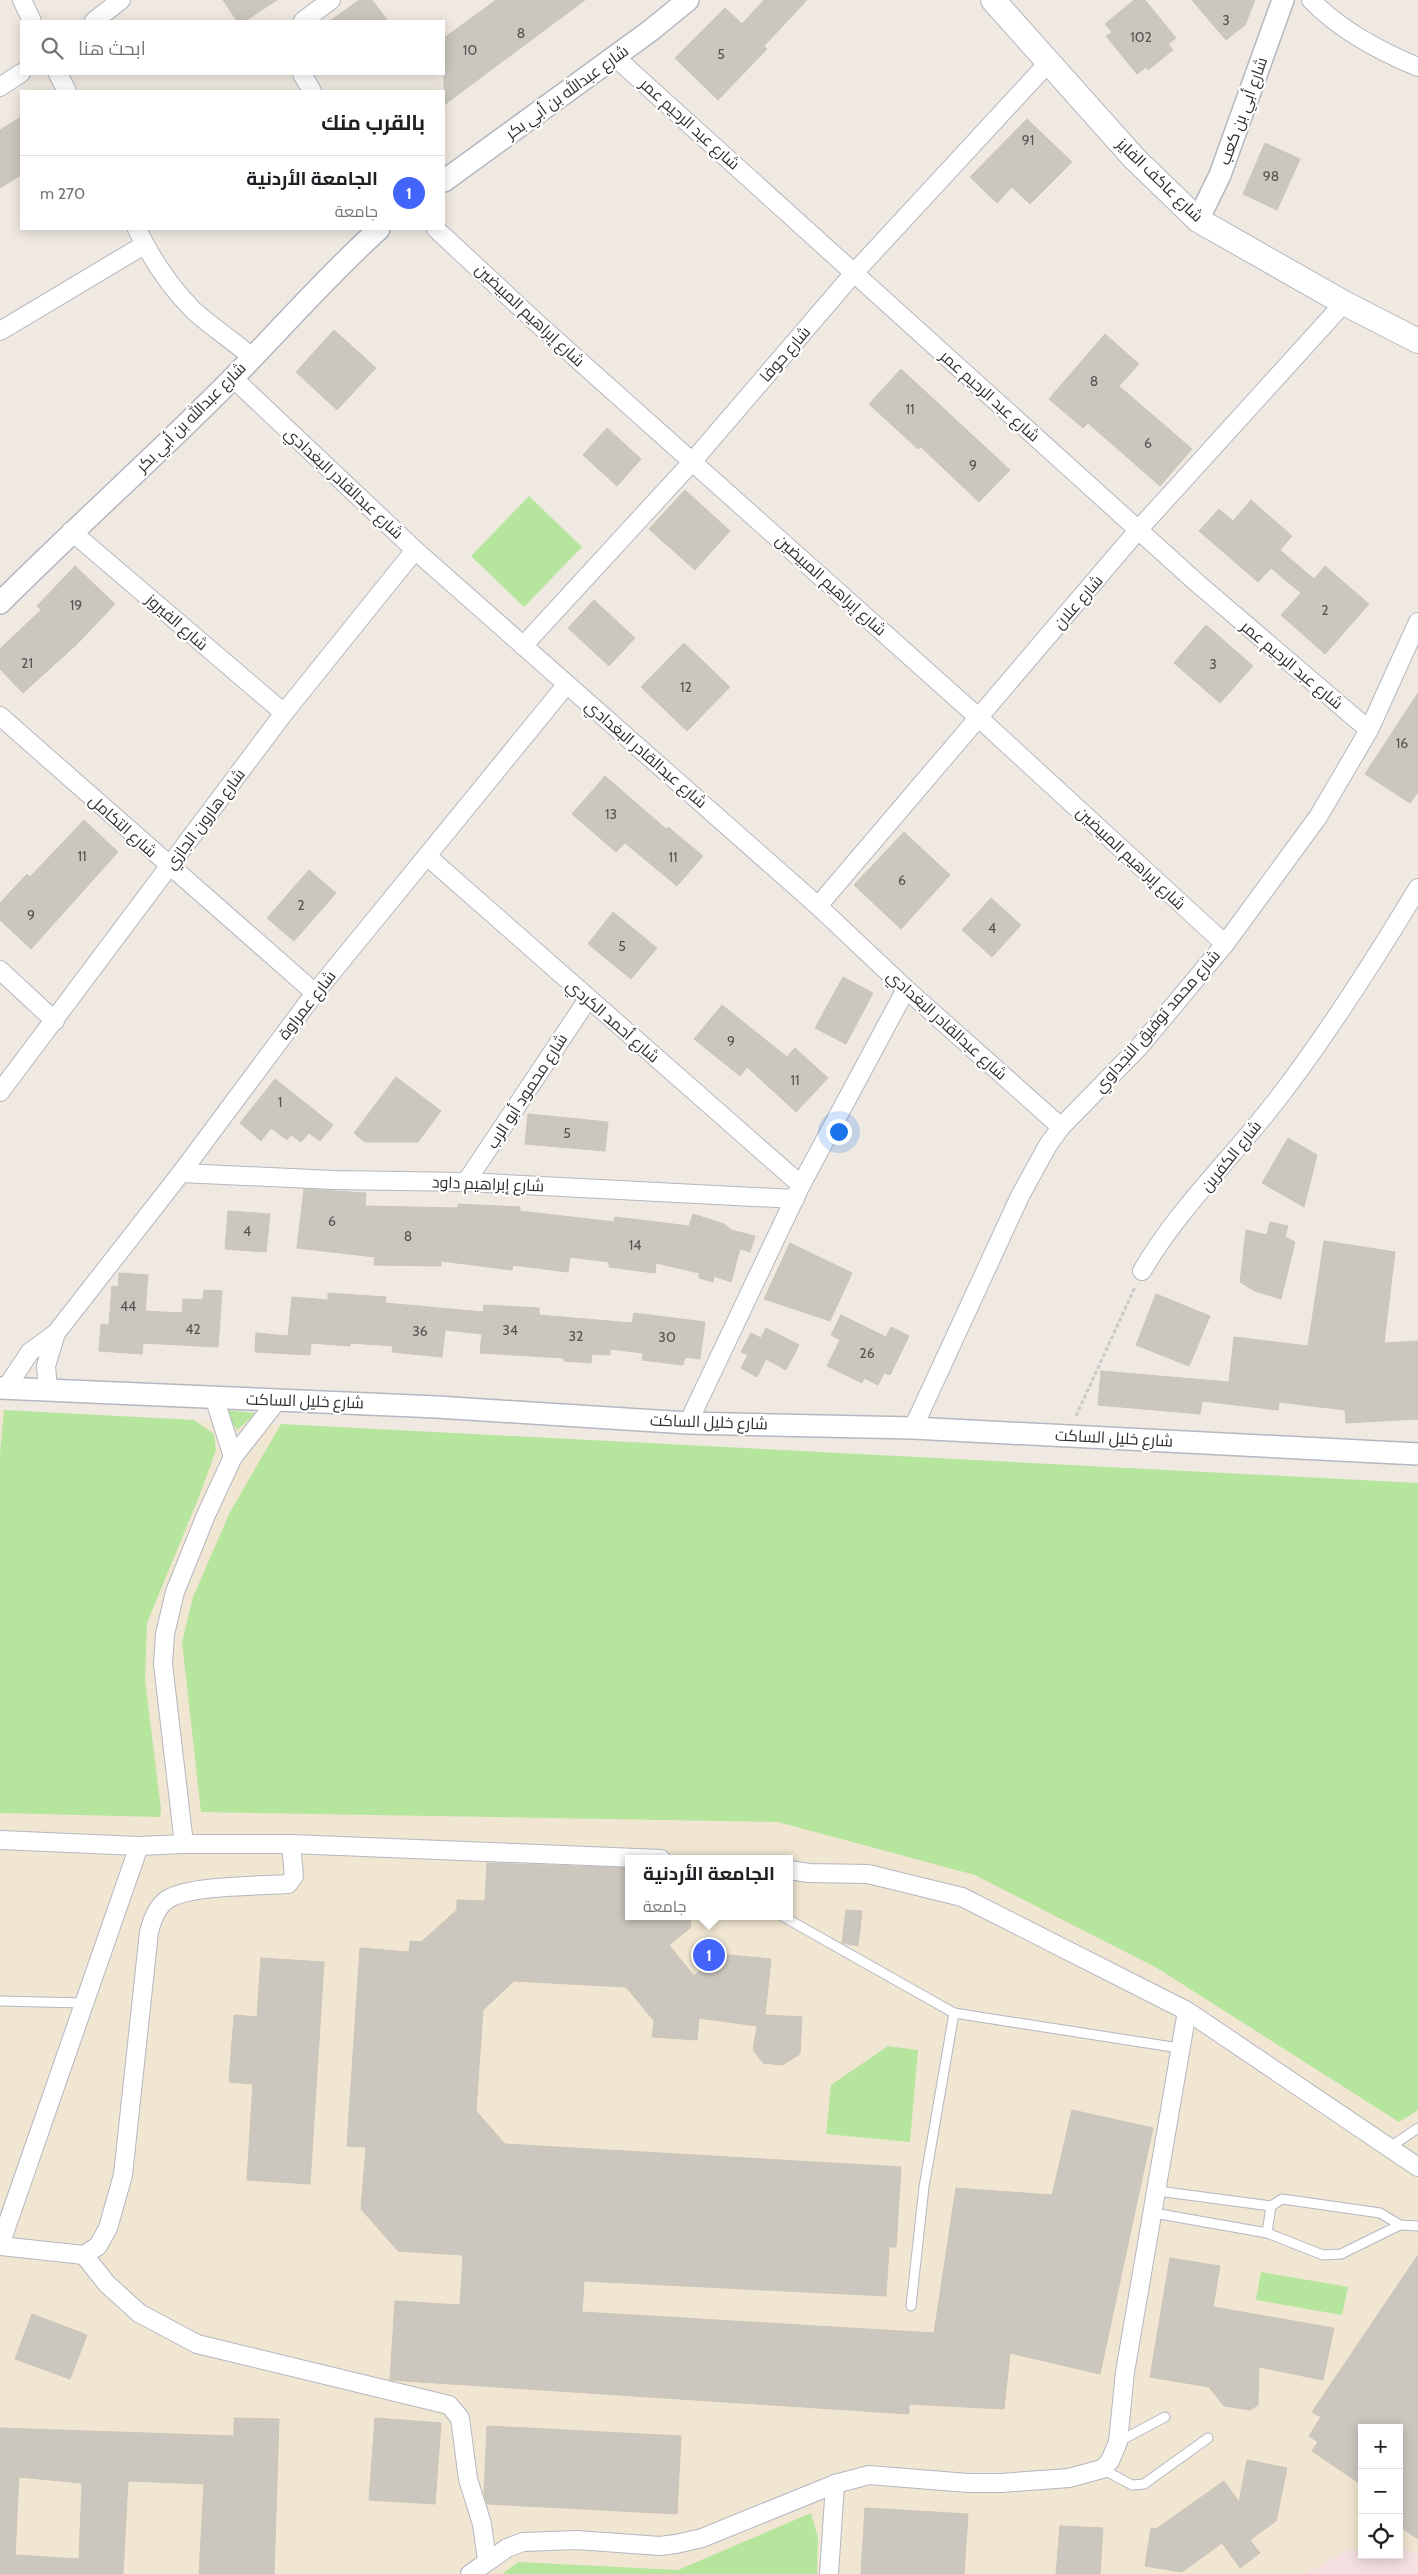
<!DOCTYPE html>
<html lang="ar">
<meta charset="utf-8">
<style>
body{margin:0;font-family:Cabin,Cairo,sans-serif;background:#f6f6f6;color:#202124;direction:rtl}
.controls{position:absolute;right:15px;bottom:15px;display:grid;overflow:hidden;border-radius:0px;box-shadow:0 2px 12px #0003}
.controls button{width:45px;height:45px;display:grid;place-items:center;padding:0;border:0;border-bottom:1px solid #e0e0e0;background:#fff;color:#202124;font:25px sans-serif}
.you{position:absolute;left:838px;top:1131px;width:18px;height:18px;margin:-12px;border:4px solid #fff;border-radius:50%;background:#1a73e8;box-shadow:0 0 0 8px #1a73e833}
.badge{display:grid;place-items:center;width:32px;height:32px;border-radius:50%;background:#4264fb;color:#fff;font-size:16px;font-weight:700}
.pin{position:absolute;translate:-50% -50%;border:2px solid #fff;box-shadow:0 1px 5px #0006}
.popup{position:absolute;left:625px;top:1855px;width:168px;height:65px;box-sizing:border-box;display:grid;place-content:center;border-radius:0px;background:#fff;filter:drop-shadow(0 1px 4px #0005);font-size:16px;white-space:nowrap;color:#757577}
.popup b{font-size:19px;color:#202124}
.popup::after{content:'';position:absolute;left:50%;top:100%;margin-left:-10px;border:10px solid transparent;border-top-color:#fff}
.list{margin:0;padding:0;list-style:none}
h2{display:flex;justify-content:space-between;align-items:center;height:65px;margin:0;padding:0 20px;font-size:21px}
h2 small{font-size:16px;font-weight:400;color:#757577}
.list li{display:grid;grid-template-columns:32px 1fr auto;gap:15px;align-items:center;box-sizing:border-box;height:75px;padding:0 20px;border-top:1px solid #e0e0e0}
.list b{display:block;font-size:19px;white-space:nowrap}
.list p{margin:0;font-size:16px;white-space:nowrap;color:#757577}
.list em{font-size:16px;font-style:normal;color:#757577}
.icon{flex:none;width:28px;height:28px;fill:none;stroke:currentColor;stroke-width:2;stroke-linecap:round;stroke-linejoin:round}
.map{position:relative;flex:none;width:1418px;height:2574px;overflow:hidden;direction:ltr}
.search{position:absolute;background:#fff;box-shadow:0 2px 12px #0003;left:20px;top:20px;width:425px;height:55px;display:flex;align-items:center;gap:12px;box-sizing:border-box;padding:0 18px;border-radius:0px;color:#757577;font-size:19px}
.panel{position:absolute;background:#fff;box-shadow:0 2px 12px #0003;left:20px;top:90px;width:425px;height:140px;border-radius:0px;direction:rtl}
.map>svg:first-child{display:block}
.education{fill:#f0e6d1;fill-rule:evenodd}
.medical{fill:#f5dfe0}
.green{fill:#b6e59e}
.building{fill:#cbc7bf;stroke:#cbc5ba;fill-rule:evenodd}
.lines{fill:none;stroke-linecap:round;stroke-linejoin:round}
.service-casing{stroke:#b4b7c1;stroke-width:11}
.minor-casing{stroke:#b4b7c1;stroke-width:20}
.tertiary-casing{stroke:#b4b7c1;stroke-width:24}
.secondary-casing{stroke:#b4b7c1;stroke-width:26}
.path{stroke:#c9c9c9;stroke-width:3;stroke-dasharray:4 2.5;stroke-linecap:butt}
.service{stroke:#fff;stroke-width:9}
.minor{stroke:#fff;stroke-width:18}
.tertiary{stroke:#fff;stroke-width:21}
.secondary{stroke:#fff;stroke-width:24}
.labels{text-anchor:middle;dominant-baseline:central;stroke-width:4.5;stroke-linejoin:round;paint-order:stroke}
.number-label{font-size:14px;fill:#555452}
.street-label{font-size:16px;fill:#2e2e2e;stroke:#fff}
</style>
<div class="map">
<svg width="1418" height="2574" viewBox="0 0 1418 2574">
<rect width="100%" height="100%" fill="#efe9e1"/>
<path class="education" d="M0,1410L1418,1483V2574H0ZM629,1859H789V1916H629ZM1362,2428H1399V2555H1362Z"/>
<polygon class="medical" points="1399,2545 1418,2555 1418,2574 1305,2574 1347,2551 1362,2549 1362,2555 1399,2555"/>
<g class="green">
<polygon points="529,496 582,547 524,607 471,556"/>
<polygon points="4,1410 194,1420 214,1434 216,1450 198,1499 147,1623 145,1680 161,1809 160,1817 0,1813 0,1454"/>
<polygon points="224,1410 257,1413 237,1430"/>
<polygon points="281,1424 1418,1483 1418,2110 1399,2122 1157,1968 975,1875 778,1822 201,1812 182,1642 193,1597 230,1512"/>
<polygon points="888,2046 918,2050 910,2142 826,2134 831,2085"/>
<polygon points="1261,2272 1348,2287 1342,2315 1256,2300"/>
<polygon points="811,2513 818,2538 817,2574 502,2574 518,2562 678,2570"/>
</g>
<g class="building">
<polygon points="223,0 277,0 245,21 237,21"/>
<polygon points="359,0 372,0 388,21 330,21"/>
<polygon points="496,0 585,0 444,105 444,38"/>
<polygon points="764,0 807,0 764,46 767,49 718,100 675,58 725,8 742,24"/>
<polygon points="1134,0 1145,0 1176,38 1168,44 1173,50 1148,70 1146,67 1137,74 1106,36 1112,32 1105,24"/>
<polygon points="1192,0 1255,0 1245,25 1226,40"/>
<polygon points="21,117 21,175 0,188 0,130"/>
<polygon points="1027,119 1072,162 1030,204 1012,187 997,203 970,177"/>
<polygon points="1265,143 1300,159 1277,210 1243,194"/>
<polygon points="334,330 376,368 337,410 296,372"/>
<polygon points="1105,334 1139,364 1119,386 1192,449 1160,486 1088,423 1083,428 1049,399"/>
<polygon points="901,369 1010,470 979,502 921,447 918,449 869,404"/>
<polygon points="607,428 641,459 617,486 583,455"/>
<polygon points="685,490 730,531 695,570 649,529"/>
<polygon points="1251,500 1292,536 1280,550 1314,579 1325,566 1369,604 1325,654 1281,615 1301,593 1271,568 1258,582 1199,531 1219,509 1233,521"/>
<polygon points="75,566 115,604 77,644 23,693 0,669 0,649 41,610 37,606"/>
<polygon points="594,600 635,638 609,666 568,628"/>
<polygon points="1206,625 1253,666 1220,703 1174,663"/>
<polygon points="684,643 730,687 687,731 641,687"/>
<polygon points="1418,693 1418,792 1410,803 1365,774"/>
<polygon points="605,776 666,829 668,827 703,856 677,886 625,843 616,852 572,814"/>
<polygon points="84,820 118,852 31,949 0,920 0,903 27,874 30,877"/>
<polygon points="904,832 950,875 901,929 854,885"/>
<polygon points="309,870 336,893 294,941 267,918"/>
<polygon points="991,898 1021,925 992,957 962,930"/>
<polygon points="613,912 657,948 631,979 588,944"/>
<polygon points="843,977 873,993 846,1044 815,1028"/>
<polygon points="722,1005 787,1057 795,1048 828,1078 796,1112 747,1067 740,1076 694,1039"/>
<polygon points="396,1077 441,1111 418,1142 365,1142 354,1133"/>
<polygon points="275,1079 333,1125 320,1141 309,1133 301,1142 291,1135 287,1140 271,1128 261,1141 240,1123"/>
<polygon points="528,1114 608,1122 605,1151 525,1144"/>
<polygon points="1288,1138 1317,1155 1304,1207 1262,1183"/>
<polygon points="304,1189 366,1193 365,1206 458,1208 458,1204 520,1207 520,1211 614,1222 615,1217 689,1226 693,1214 724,1224 731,1230 755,1236 750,1252 740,1249 731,1282 714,1276 713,1282 699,1278 699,1273 656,1263 655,1273 609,1267 609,1262 570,1257 568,1272 513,1265 512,1270 441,1261 441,1266 374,1265 375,1257 297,1248"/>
<polygon points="228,1211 270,1214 266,1252 225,1249"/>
<polygon points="1270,1222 1288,1226 1285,1237 1295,1242 1281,1299 1255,1291 1240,1282 1246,1230 1267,1235"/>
<polygon points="1324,1241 1395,1252 1384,1343 1418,1341 1418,1419 1346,1423 1345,1410 1279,1402 1278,1410 1202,1401 1200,1414 1098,1405 1101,1371 1229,1382 1234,1337 1308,1346"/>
<polygon points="790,1243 852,1273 830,1321 764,1299"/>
<polygon points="119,1273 148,1275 145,1311 182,1313 183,1299 203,1300 204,1290 222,1291 218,1347 143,1343 142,1354 99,1351 101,1324 109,1325 112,1286 118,1287"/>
<polygon points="328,1293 386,1297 385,1303 483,1312 484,1305 539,1308 539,1315 632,1323 634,1313 705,1322 700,1359 685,1357 683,1365 642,1360 643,1353 610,1349 610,1355 592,1354 591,1363 564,1361 564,1358 480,1353 482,1334 445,1330 442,1357 392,1352 393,1346 350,1343 350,1346 311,1343 310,1355 255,1352 256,1333 288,1336 292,1297 328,1300"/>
<polygon points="1156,1294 1210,1316 1189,1366 1136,1345"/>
<polygon points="841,1315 886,1337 891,1327 909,1336 890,1375 884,1373 878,1385 864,1378 862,1383 827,1366 840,1340 831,1335"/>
<polygon points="766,1328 799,1345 786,1370 766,1359 757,1377 741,1368 748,1355 741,1352 751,1333 761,1338"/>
<polygon points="487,1863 629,1868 629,1916 691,1916 690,1928 669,1945 694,1976 718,1954 771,1959 765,2015 802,2017 800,2054 782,2065 763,2063 753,2050 757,2026 699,2018 697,2040 652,2037 654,2021 626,1987 514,1981 483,2010 476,2111 505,2144 901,2167 896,2247 889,2247 886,2296 584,2281 582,2312 934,2333 956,2188 1052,2195 1072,2110 1153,2128 1100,2374 1010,2353 1004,2409 909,2404 909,2414 390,2380 395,2301 460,2305 463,2255 398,2251 361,2209 366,2147 347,2146 360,1948 409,1952 410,1941 421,1942 457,1910 457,1900 485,1901"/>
<polygon points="846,1910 862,1911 858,1946 842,1943"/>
<polygon points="261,1958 324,1962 310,2184 247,2180 253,2084 229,2082 234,2015 257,2017"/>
<polygon points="1418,2255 1418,2539 1399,2526 1399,2428 1362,2428 1362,2485 1312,2451 1318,2442 1309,2436 1321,2417 1312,2412"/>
<polygon points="1170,2258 1220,2266 1213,2307 1334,2328 1323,2380 1259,2367 1258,2405 1250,2410 1224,2406 1209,2387 1150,2377"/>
<polygon points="32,2314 87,2335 70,2379 15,2359"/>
<path d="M234,2418L279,2419L274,2574H199L204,2484L128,2481L123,2574H0V2428L234,2436ZM19,2477L82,2483L79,2559L15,2555Z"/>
<polygon points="375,2418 441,2423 435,2504 369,2500"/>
<polygon points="487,2426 681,2436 677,2514 487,2504 484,2494"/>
<polygon points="1247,2460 1287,2468 1276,2521 1250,2540 1260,2553 1240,2568 1222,2543 1182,2572 1145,2566 1151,2528 1156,2529 1224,2481 1239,2502"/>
<polygon points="865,2508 968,2514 964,2574 861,2574"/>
<polygon points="1060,2526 1103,2528 1100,2574 1056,2574"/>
</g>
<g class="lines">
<defs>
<g id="service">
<polyline points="782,1916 954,2013"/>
<polyline points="0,2001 84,2003"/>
<polyline points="1390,2147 1418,2128"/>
<polyline points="1158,2191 1271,2206 1282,2199 1380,2213 1400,2225 1418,2226"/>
<polyline points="1154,2213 1267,2233 1323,2255 1341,2254 1400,2225"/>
<polyline points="1267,2233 1271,2206"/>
<polyline points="911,2306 924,2187 954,2013 1179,2048"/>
<polyline points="1118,2442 1165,2417"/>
<polyline points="1102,2469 1132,2485 1144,2484 1208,2438"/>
</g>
<g id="minor">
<polyline points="22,0 32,21"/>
<path d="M1311,0C1341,31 1379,51 1418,67"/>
<polyline points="94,21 121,0"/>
<polyline points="303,21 331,0"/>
<polyline points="615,57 1196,582 1369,730"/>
<polyline points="58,74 67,91"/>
<polyline points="302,74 312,91"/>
<polyline points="0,87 21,73"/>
<path d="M137,229C151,258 171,288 194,311C212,327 233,341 252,357"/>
<polyline points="436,229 538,324 979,718 1225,944"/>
<polyline points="0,331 144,245"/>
<polyline points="233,378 415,550 818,906 906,989 1061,1127"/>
<polyline points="71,531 284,713"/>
<polyline points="523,646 692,462 854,273 1048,63"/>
<polyline points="0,716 315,993"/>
<polyline points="427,856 801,1185"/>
<polyline points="818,906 1139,529 1344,303"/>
<polyline points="0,970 55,1021"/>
<polyline points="0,1092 284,713 415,550"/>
<polyline points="181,1173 333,1180 466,1182 795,1199"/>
<polyline points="466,1182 588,999"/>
<path d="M1142,1271C1178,1209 1232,1158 1276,1101C1328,1034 1374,961 1418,888"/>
<polyline points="6,1388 30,1352 56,1333"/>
<polyline points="48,1389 46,1366 56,1333 181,1173 315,993 567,684"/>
<polyline points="214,1397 233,1457"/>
<polyline points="688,1423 801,1185 906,989"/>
<polyline points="913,1428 1020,1196 1048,1145 1061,1127 1139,1047 1225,944 1318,817 1369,730 1418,622"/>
<polyline points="0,1840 139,1846 184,1844 291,1844 661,1859"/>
<polyline points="184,1844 163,1664 165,1634 175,1592 206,1515 233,1457 277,1401"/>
<polyline points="789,1870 809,1873 868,1874 962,1897 1187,2011 1418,2167"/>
<polyline points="0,2245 139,1846"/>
<path d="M0,2246L84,2255L98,2246L108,2228L123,2175L149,1932C152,1920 157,1906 168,1899C191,1885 260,1886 288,1884L294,1876L291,1844"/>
<polyline points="84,2255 107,2284 139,2313 197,2344 449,2405 460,2418 468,2479 482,2524 487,2560"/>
<polyline points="470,2574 507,2548 523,2542 577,2540 660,2546 676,2544 702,2538 835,2484 869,2475 968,2483 1001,2483 1069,2478 1102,2469 1110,2461 1118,2442 1125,2372 1187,2011"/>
<polyline points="829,2574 835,2484"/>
</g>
<g id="tertiary">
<polyline points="444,181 650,31 688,0"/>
<polyline points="1198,220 1220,175 1283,0"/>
<path d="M0,603C76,527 156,456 231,380C281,329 327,276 379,229"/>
<polyline points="0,1388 437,1407 688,1423 913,1428 1418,1454"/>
</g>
<polyline id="secondary" points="993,0 1134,158 1198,220 1344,303 1418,341"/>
</defs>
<use href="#service" class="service-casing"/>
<use href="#minor" class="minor-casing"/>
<use href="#tertiary" class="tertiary-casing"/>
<use href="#secondary" class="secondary-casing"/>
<polyline class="path" points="1076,1416 1135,1287"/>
<use href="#service" class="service"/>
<use href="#minor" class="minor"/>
<use href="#tertiary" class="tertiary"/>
<use href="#secondary" class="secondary"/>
</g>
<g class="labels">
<g class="number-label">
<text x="1226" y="20">3</text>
<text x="521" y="33">8</text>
<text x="1141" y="37">102</text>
<text x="470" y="50">10</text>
<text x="721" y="54">5</text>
<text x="1028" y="140">91</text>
<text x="1271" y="176">98</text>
<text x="1094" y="381">8</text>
<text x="910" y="409">11</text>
<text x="1148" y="443">6</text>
<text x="973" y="465">9</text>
<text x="76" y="605">19</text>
<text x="1325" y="610">2</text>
<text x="27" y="663">21</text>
<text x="1213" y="664">3</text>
<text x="686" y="687">12</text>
<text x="1402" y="743">16</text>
<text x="611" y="814">13</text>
<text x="82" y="856">11</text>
<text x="673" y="857">11</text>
<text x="902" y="880">6</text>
<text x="301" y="905">2</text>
<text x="31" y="915">9</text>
<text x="992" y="928">4</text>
<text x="622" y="946">5</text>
<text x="731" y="1041">9</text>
<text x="795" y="1080">11</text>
<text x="280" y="1102">1</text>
<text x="567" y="1133">5</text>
<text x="332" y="1221">6</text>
<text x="247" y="1231">4</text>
<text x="408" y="1236">8</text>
<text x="635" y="1245">14</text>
<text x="128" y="1306">44</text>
<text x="193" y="1329">42</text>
<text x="510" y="1330">34</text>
<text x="420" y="1331">36</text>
<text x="576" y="1336">32</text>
<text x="667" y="1337">30</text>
<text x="867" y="1353">26</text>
</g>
<g class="street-label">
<text transform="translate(567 92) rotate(-36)">شارع عبدالله بن أبي بكر</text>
<text transform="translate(1243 111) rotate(-70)">شارع أبي بن كعب</text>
<text transform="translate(690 124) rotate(42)">شارع عبد الرحيم عمر</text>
<text transform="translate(1160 180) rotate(44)">شارع عاكف الفايز</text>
<text transform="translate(530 315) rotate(43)">شارع إبراهيم المبيضين</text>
<text transform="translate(785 354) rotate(-49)">شارع حوفا</text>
<text transform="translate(990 396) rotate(42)">شارع عبد الرحيم عمر</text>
<text transform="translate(191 417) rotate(-45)">شارع عبدالله بن أبي بكر</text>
<text transform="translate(344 483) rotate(43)">شارع عبدالقادر البغدادي</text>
<text transform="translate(831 585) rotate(42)">شارع إبراهيم المبيضين</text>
<text transform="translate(1078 602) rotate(-49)">شارع علان</text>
<text transform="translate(177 622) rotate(41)">شارع الفيروز</text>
<text transform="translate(1292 665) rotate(40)">شارع عبد الرحيم عمر</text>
<text transform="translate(646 754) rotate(41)">شارع عبدالقادر البغدادي</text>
<text transform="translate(205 819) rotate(-53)">شارع هارون الجازي</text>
<text transform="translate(123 826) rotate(42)">شارع التكامل</text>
<text transform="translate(1131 858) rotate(43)">شارع إبراهيم المبيضين</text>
<text transform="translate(307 1005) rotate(-52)">شارع عمراوة</text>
<text transform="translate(613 1021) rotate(41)">شارع أحمد الكردي</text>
<text transform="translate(1157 1021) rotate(-49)">شارع محمد توفيق النجداوي</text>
<text transform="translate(947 1025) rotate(42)">شارع عبدالقادر البغدادي</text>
<text transform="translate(527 1091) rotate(-57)">شارع محمود أبو الرب</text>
<text transform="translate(1231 1156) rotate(-51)">شارع الكفرين</text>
<text transform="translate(488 1184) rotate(2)">شارع إبراهيم داود</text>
<text transform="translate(305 1401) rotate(2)">شارع خليل الساكت</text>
<text transform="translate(709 1422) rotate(2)">شارع خليل الساكت</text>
<text transform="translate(1114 1438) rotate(3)">شارع خليل الساكت</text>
</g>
</g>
</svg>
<div class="controls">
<button>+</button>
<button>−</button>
<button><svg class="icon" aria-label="locate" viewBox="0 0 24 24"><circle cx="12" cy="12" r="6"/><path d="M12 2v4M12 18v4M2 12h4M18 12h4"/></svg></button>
</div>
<div class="you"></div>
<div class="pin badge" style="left:709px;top:1955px">1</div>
<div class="popup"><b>الجامعة الأردنية</b>جامعة</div>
<div class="search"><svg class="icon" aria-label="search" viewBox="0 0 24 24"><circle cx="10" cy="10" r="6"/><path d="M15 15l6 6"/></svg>ابحث هنا</div>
<section class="panel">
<h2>بالقرب منك<small></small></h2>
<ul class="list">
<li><span class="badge">1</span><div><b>الجامعة الأردنية</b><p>جامعة</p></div><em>270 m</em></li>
</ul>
</section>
</div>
